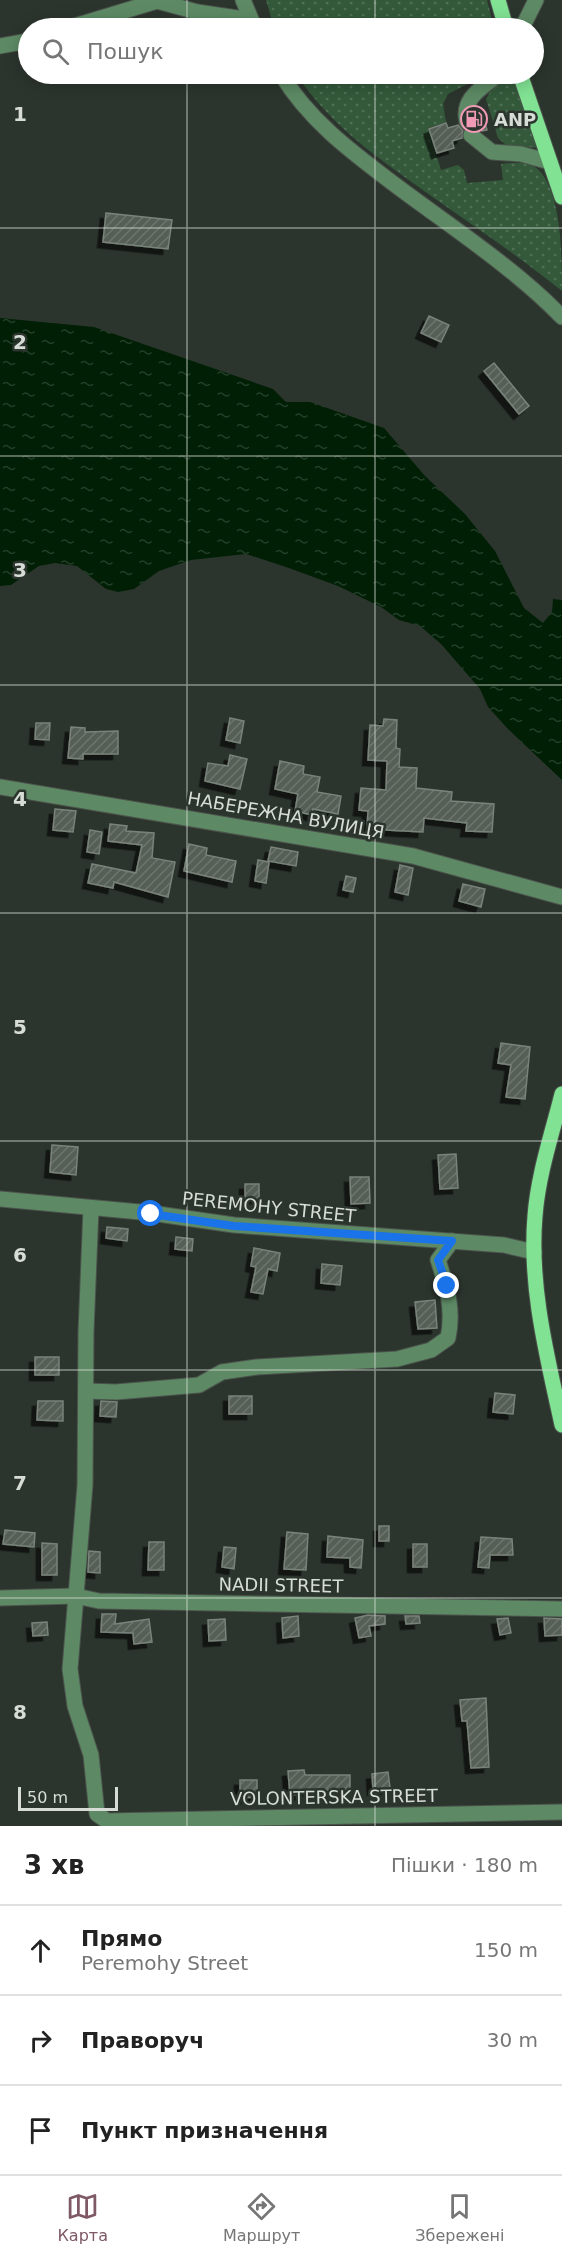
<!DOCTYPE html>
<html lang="uk">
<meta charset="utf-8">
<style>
body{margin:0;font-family:"DejaVu Sans",sans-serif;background:#f6f6f6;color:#222}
.scale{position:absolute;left:18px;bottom:15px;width:100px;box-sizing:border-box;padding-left:6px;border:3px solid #d7dcd7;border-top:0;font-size:16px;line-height:21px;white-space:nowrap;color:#d7dcd7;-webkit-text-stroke:4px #2c352d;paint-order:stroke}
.stop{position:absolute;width:18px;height:18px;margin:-14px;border:4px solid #1a73e8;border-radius:50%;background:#fff}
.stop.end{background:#1a73e8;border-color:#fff;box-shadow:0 2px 6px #0008}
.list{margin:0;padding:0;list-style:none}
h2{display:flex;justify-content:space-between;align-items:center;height:78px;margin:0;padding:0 24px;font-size:26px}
h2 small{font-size:20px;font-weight:400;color:#767676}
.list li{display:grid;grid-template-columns:39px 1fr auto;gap:18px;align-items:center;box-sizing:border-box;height:90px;padding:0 24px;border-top:2px solid #e0e0e0}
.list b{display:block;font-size:22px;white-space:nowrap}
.list p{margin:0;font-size:20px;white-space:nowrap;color:#767676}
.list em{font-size:20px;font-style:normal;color:#767676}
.icon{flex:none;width:33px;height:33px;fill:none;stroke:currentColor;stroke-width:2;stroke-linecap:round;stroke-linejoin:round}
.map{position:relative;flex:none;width:562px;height:1826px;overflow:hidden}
.search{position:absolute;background:#fff;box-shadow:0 3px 15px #0003;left:18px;right:18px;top:18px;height:66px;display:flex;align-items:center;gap:15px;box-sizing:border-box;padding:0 21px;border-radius:33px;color:#767676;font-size:22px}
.sheet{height:348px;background:#fff}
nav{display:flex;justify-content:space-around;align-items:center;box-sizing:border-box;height:84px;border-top:2px solid #e0e0e0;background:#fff;font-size:16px;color:#767676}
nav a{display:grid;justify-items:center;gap:3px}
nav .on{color:#7f5865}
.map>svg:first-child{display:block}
.grass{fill:url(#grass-dots)}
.water{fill:url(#water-ripples)}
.building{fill:url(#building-hatch);stroke:#79837a;stroke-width:1.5;filter:url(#shadow)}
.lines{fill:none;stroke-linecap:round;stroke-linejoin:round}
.minor-casing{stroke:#4b534c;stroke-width:17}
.major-casing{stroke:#4b534c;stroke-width:17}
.minor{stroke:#5d8a64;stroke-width:15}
.major{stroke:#81e293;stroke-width:15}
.route{stroke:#1a73e8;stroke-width:8}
.grid{fill:none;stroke:#d7dcd7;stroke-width:1.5;stroke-opacity:0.55}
.labels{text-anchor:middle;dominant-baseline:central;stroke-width:5;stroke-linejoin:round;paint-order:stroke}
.poi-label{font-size:18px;font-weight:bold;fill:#d7dcd7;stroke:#2c352d;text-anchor:start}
.street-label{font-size:18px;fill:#d7dcd7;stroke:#2c352d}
.grid-label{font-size:20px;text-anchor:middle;font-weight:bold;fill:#d7dcd7;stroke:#2c352d;stroke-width:5;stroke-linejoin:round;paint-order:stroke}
</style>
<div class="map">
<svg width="562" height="1826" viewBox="0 0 562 1826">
<defs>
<pattern id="grass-dots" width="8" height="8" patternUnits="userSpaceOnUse" patternTransform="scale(1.5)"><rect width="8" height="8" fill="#33593a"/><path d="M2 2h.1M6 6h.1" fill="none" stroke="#507056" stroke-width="1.8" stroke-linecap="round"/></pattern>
<pattern id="water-ripples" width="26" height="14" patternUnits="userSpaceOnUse" patternTransform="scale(1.5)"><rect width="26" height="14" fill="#001f05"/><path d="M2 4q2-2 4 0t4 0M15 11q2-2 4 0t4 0" fill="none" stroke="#243f29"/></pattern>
<pattern id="building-hatch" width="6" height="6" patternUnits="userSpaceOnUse" patternTransform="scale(1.5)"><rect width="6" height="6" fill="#555e56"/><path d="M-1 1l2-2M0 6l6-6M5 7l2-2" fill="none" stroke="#6d746e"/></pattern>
<filter id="shadow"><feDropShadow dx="-5.5" dy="5.5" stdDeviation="0" flood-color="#0009"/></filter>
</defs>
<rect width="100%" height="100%" fill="#2c352d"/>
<g class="grass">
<polygon points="266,0 487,0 494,28 274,28"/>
<path d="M296,74H487L448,94L443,104L446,122L428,128L441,170L458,165L464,170L467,183L503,180L501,164C511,163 525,161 534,166C562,185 562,257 562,291C516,254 468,222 420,188C371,153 330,124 296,74Z"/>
<polygon points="511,74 515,74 540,148 506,145 498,138 486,99 491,90"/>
</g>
<polygon class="water" points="0,318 94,327 273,389 286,402 310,402 384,428 425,476 465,514 495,551 524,608 543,623 552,612 553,599 562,600 562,780 508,729 488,707 480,689 441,644 420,626 399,620 381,607 338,586 286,567 246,554 191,560 159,571 134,589 118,592 106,589 77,566 55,563 39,566 11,585 0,586"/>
<g class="building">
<polygon points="483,117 487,130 482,131 475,127 476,119"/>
<polygon points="446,123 448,128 458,125 463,131 462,138 452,141 454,148 437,153 429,129"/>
<polygon points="106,213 172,220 168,249 103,242"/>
<polygon points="429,316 449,325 441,342 421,333"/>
<polygon points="494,363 529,406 519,414 484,371"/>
<polygon points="230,718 244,721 240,743 226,740"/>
<polygon points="384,719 397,720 396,748 400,749 399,767 417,768 416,788 452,792 451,801 494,804 492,832 466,831 467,823 424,818 423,832 367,829 368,811 359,810 361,788 386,790 387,761 368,760 370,725 383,726"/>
<polygon points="36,723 50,723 49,740 35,739"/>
<polygon points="71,727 85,728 85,732 118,731 118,754 83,754 83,759 68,758"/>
<polygon points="230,755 247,759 240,789 205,781 208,763 228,766"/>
<polygon points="280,761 304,766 303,774 320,777 317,792 341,796 338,814 313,809 312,815 295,811 298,794 275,789"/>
<polygon points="55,809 76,811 73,832 53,830"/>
<polygon points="110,824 127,826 126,831 154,833 152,858 175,862 168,897 114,882 113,888 88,883 92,864 136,873 142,845 108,841"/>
<polygon points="90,830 102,832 99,854 87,852"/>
<polygon points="189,844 207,848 206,855 236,861 232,882 184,871"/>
<polygon points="271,847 298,852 296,866 268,861"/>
<polygon points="258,860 269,862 266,883 255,881"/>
<polygon points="400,865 413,868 408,895 395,892"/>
<polygon points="346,876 356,878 353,892 343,890"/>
<polygon points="463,884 485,889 481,907 459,901"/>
<polygon points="501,1043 530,1047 525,1099 506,1097 511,1065 498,1063"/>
<polygon points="52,1145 78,1147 76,1175 50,1172"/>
<polygon points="456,1154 458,1188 440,1189 438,1155"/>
<polygon points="350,1177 369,1177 370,1203 351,1204"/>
<rect x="245" y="1184" width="14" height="14"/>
<polygon points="107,1227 128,1229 127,1241 106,1238"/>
<polygon points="176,1237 193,1239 192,1251 175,1249"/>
<polygon points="254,1248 280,1253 277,1271 268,1269 263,1294 251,1292 256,1267 251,1266"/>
<polygon points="322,1264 342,1266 340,1285 321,1283"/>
<polygon points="435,1300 437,1328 418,1329 415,1302"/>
<rect x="35" y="1357" width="24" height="18"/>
<polygon points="495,1393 515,1395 513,1414 493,1412"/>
<rect x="229" y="1396" width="23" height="18"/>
<polygon points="38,1401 63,1401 63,1421 37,1420"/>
<polygon points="101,1401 117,1402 116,1417 100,1416"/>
<rect x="379" y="1526" width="10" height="15"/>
<polygon points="5,1530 35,1533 34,1547 3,1544"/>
<polygon points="287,1532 308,1534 306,1570 284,1569"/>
<polygon points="328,1536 363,1540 361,1568 350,1567 350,1558 327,1557"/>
<polygon points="481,1537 512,1539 513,1555 490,1555 489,1568 478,1567"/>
<polygon points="149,1542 164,1542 164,1570 148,1570"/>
<polygon points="42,1543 57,1544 57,1575 42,1575"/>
<rect x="413" y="1544" width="14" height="23"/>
<polygon points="224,1547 236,1548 234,1569 222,1567"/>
<polygon points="89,1551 100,1552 100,1573 88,1572"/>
<polygon points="102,1614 116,1614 115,1624 149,1619 152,1642 134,1644 133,1633 101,1632"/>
<polygon points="368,1615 385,1616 385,1624 369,1626 371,1636 359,1638 355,1618"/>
<polygon points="298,1616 299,1636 283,1638 282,1618"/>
<polygon points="405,1616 419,1616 420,1623 406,1624"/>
<polygon points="508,1618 511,1633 500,1635 497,1619"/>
<polygon points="544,1618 562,1619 562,1635 545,1636"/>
<polygon points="225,1619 226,1640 209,1641 208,1620"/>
<polygon points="47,1622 48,1635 33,1636 32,1623"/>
<polygon points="486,1698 489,1767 471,1768 467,1721 462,1721 460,1700"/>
<polygon points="304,1770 305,1775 350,1775 350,1790 306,1790 306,1794 290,1795 288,1771"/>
<polygon points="388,1772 390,1788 373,1790 372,1774"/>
<polygon points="240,1780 257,1780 257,1797 240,1798"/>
</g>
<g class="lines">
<defs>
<g id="minor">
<polyline points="243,0 254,26"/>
<polyline points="68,28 157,1 197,12 251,20"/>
<polyline points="522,28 536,0"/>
<polyline points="0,46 28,41"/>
<path d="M281,74C308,119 349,150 390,181C448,225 511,265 562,317"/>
<path d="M467,122C461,98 482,88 499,74"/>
<polyline points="471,135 492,152 521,154 550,162"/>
<polyline points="0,787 413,856 562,897"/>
<polyline points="0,1199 151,1213 234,1225 504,1245 534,1252"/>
<polyline points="91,1208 86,1332 85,1485 70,1669 75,1706 91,1755 97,1814 107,1821 562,1812"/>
<path d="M86,1391L116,1392L199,1385L222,1372L257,1367L397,1359L431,1350L448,1338C454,1310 447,1287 438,1260L452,1241"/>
<polyline points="0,1598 76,1596 99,1601 562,1609"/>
</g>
<g id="major">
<polyline points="498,0 506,28"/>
<polyline points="520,74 562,197"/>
<path d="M562,1094C552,1134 538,1175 535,1216C529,1286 547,1356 562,1425"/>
</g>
</defs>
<use href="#minor" class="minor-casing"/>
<use href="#major" class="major-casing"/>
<use href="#minor" class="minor"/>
<use href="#major" class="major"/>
</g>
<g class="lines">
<polyline class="route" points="151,1214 234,1226 452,1241 438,1260 447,1286"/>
</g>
<path class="grid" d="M187,0V28M375,0V28M187,74V1826M375,74V1826M0,228H562M0,456H562M0,685H562M0,913H562M0,1141H562M0,1370H562M0,1598H562"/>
<defs>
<symbol id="fuel-ring" viewBox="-11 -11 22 22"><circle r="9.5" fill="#2c352d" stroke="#f09ab6" stroke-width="1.5"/><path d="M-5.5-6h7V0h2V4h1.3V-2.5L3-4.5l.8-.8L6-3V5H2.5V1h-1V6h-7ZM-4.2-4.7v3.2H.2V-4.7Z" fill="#f09ab6"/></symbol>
</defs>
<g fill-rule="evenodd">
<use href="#fuel-ring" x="459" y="104" width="30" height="30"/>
</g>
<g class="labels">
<g class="poi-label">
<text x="494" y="119">ANP</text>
</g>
<g class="street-label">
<text transform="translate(286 815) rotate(10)">НАБЕРЕЖНА ВУЛИЦЯ</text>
<text transform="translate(269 1207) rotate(6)">PEREMOHY STREET</text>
<text transform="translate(281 1585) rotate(1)">NADII STREET</text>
<text transform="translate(334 1797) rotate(-1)">VOLONTERSKA STREET</text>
</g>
</g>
<g class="grid-label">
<text x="20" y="121">1</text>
<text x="20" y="349">2</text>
<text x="20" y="577">3</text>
<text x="20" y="806">4</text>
<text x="20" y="1034">5</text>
<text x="20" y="1262">6</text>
<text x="20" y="1490">7</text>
<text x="20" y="1719">8</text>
</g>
</svg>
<div class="scale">50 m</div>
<div class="stop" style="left:151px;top:1214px"></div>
<div class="stop end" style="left:447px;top:1286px"></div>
<div class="search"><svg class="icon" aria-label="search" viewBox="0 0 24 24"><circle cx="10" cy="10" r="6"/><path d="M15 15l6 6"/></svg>Пошук</div>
</div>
<section class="sheet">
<h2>3 хв<small>Пішки · 180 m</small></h2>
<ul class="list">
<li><svg class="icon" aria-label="ahead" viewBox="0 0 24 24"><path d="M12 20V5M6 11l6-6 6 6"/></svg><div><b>Прямо</b><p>Peremohy Street</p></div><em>150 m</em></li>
<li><svg class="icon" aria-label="right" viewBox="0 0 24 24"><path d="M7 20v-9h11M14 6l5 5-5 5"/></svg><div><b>Праворуч</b></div><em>30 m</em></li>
<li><svg class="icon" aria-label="arrive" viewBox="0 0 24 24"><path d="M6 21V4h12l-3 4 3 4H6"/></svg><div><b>Пункт призначення</b></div></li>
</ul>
</section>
<nav>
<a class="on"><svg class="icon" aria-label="map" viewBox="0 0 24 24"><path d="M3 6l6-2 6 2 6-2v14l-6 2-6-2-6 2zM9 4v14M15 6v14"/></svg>Карта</a>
<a><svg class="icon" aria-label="directions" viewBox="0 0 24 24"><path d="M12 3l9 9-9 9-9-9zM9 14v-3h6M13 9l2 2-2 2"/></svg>Маршрут</a>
<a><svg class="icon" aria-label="saved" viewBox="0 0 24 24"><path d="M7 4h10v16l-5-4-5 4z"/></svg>Збережені</a>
</nav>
